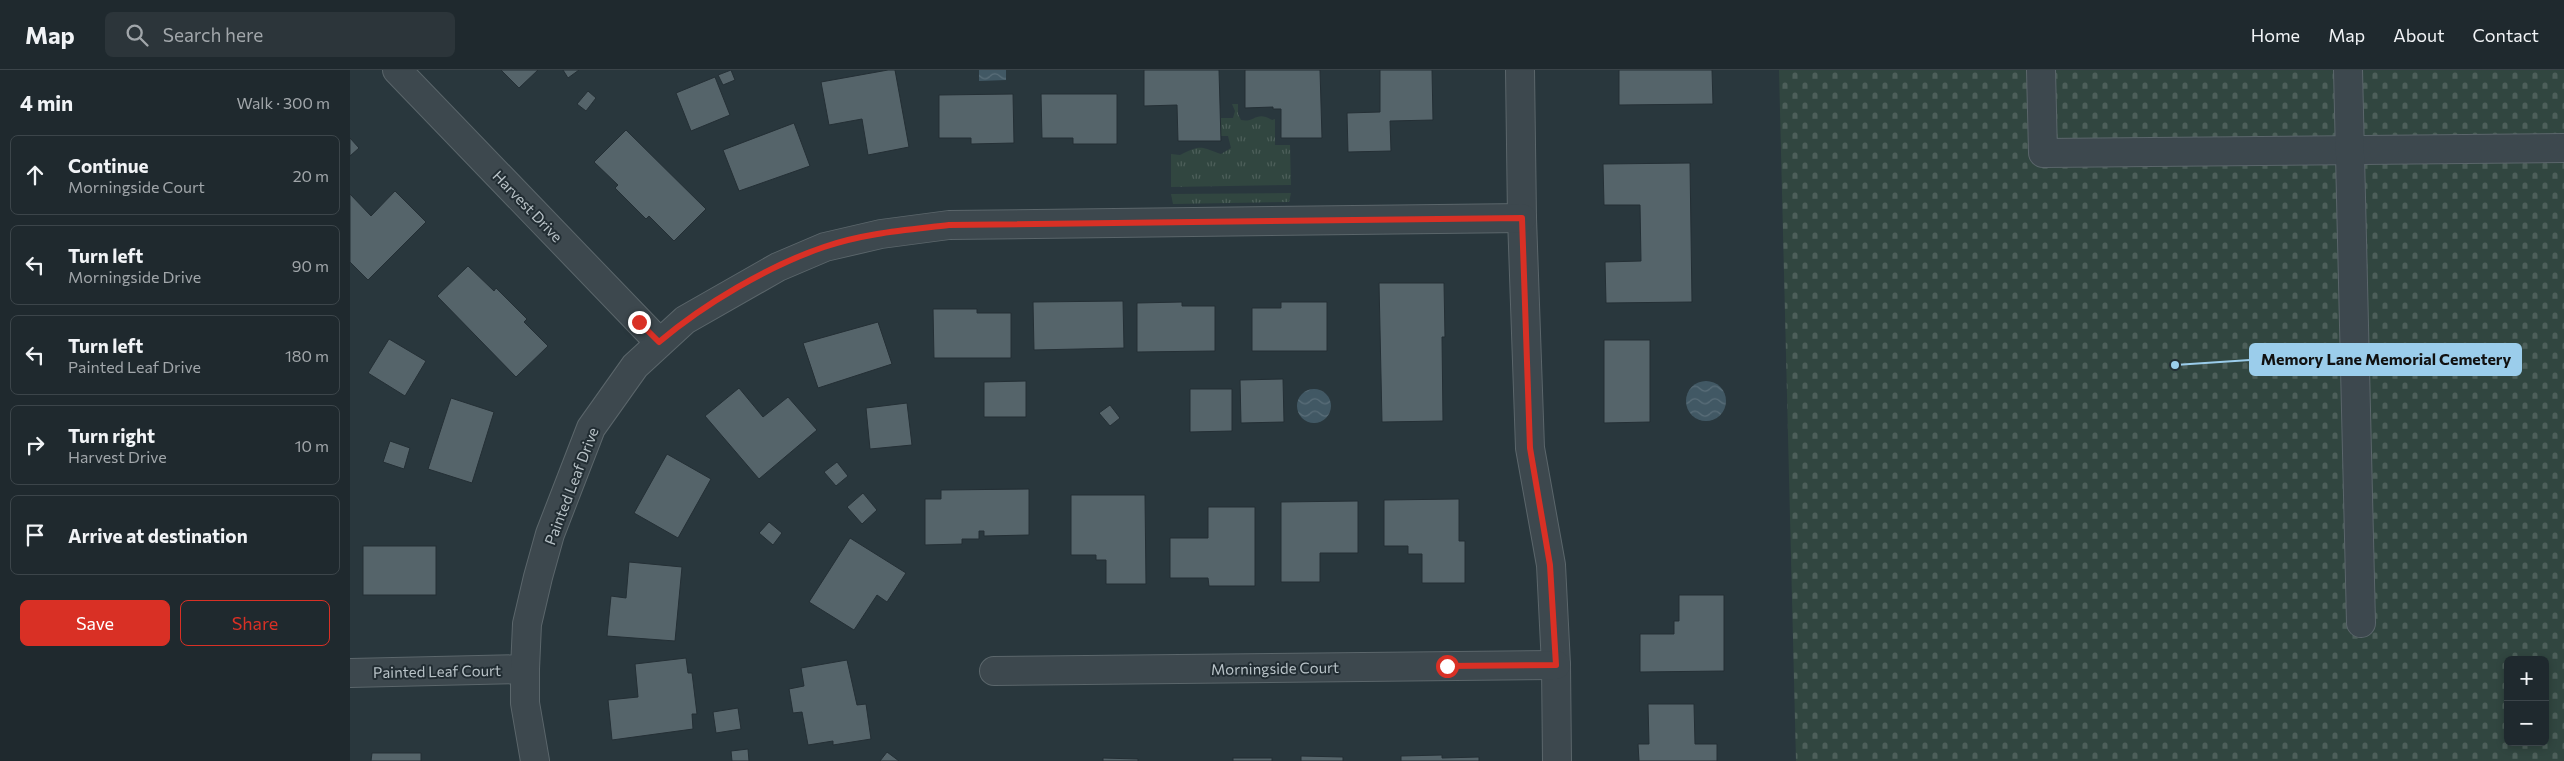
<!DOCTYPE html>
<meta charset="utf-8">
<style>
body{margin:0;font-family:Commissioner,sans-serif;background:#2c353a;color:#f1f3f6}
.controls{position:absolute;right:15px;bottom:15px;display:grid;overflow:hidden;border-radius:8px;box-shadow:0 2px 8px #0003}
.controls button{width:45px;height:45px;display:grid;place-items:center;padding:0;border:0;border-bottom:1px solid #3c454a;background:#1f292e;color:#f1f3f6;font:25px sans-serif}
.stop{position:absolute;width:15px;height:15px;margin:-11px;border:4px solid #d93025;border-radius:50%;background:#fff}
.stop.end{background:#d93025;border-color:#fff;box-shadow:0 1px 5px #0008}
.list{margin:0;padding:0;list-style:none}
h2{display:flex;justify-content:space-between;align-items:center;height:65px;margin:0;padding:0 20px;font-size:21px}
h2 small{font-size:16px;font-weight:400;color:#a1a6aa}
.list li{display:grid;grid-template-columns:32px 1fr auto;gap:15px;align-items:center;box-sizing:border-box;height:80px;margin:0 10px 10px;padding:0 10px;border:1px solid #3c454a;border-radius:8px}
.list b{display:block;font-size:19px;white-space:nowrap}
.list p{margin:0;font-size:16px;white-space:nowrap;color:#a1a6aa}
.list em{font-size:16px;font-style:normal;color:#a1a6aa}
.actions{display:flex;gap:10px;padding:15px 20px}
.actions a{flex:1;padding:11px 0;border:1px solid #d93025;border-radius:8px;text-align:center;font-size:18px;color:#d93025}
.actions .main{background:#d93025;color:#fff}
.icon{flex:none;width:28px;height:28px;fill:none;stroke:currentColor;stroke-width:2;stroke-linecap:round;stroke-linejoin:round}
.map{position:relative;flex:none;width:2214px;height:691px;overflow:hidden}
header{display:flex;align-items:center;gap:30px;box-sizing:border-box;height:70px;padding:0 25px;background:#1f292e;border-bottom:1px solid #3c454a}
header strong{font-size:24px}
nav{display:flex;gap:28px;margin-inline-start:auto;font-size:18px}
.search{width:350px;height:45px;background:#2c353a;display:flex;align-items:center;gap:12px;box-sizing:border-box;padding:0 18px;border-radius:8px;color:#a1a6aa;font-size:19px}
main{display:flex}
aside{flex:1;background:#1f292e}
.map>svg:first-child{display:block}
.grass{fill:url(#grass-tufts)}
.cemetery{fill:url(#cemetery-stones);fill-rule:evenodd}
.water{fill:url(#water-waves)}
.building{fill:#55646a;stroke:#242f35}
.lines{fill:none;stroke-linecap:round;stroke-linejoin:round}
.minor-casing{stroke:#5b666b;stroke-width:30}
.minor{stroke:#3d484e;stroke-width:28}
.route{stroke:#d93025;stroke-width:6}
.labels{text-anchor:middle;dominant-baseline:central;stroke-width:4;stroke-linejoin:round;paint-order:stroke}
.street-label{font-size:15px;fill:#b9c3c8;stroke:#222d33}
.leader{fill:none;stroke:#9bcdeb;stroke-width:2}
.callout-dot{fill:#9bcdeb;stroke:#222d33;stroke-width:2}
.callout{fill:#9bcdeb;stroke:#9bcdeb;stroke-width:2}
.callout-label{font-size:16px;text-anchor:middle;font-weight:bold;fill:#111}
</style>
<header>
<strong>Map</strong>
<div class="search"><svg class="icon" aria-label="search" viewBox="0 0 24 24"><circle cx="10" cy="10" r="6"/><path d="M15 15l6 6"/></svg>Search here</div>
<nav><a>Home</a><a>Map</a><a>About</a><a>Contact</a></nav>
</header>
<main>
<aside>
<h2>4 min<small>Walk · 300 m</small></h2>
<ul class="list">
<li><svg class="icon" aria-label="ahead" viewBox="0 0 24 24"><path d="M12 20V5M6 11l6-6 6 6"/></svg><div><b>Continue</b><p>Morningside Court</p></div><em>20 m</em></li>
<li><svg class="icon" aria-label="left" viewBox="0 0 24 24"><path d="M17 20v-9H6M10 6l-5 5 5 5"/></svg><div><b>Turn left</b><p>Morningside Drive</p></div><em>90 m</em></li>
<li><svg class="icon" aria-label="left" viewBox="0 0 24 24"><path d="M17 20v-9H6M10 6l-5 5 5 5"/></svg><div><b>Turn left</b><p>Painted Leaf Drive</p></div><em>180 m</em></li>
<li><svg class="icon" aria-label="right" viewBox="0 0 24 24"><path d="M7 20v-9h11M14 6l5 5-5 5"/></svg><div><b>Turn right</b><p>Harvest Drive</p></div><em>10 m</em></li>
<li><svg class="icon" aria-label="arrive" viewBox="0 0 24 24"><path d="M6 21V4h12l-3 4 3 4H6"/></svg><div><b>Arrive at destination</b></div></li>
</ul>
<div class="actions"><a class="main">Save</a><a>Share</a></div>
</aside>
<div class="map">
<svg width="2214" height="691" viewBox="0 0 2214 691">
<defs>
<pattern id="grass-tufts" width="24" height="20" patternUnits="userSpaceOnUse" patternTransform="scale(1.25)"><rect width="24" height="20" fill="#314640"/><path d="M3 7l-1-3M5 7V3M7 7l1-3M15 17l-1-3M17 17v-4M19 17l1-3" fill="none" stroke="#4d5f5a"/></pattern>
<pattern id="cemetery-stones" width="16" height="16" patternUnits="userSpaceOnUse" patternTransform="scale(1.25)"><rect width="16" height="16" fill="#314640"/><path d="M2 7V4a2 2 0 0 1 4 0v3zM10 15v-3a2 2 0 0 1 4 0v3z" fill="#4d5f5a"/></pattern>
<pattern id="water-waves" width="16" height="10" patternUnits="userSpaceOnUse" patternTransform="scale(1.25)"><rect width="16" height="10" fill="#415864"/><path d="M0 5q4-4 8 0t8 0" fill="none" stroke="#5a6e79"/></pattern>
</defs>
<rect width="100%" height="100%" fill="#29373d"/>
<g class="grass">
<path d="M882,34H888V44L891,50C905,53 906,40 922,50L925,49V75H940L941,115L821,117V84L830,85C851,74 851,77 871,84L881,78L878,66H871V48H883L885,41Z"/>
<polygon points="941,123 939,132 823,134 821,124"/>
</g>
<path class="cemetery" d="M1429,0H2214V691H1446ZM2158,590H2195V672H2158Z"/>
<g class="water">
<polygon points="629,0 656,0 656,10 629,11"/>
<circle cx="1356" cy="331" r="20"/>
<circle cx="964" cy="336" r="17"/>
</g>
<g class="building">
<polygon points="151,0 188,0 169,18"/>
<polygon points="213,0 229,0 218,8"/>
<polygon points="381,0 385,10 373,15 368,5"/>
<polygon points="538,0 545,0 559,77 518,85 512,49 479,55 471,12"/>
<polygon points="794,0 869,0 871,71 828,71 827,35 794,36"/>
<polygon points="895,0 970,0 972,68 931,68 931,39 923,39 923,37 895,38"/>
<polygon points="1030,0 1082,0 1083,50 1040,51 1041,81 998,82 997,43 1030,42"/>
<polygon points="1269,0 1362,0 1363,34 1269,35"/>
<polygon points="365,7 380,45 341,61 326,23"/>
<polygon points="238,21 246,28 236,41 227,34"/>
<polygon points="663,24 664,73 621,74 621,68 589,68 589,25"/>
<polygon points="691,24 767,24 767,74 723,74 723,68 692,68"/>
<polygon points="444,53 460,96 389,121 373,80"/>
<polygon points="276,60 356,139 324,171 299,146 296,149 265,118 268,115 244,92"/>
<polygon points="0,68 9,78 0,86"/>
<polygon points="1340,93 1342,232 1256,233 1255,192 1291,191 1290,135 1254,135 1253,94"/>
<polygon points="45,121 76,152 18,210 0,192 0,124 21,146"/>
<polygon points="118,196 144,221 146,218 177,249 174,252 198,276 166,307 87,226"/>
<polygon points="1029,213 1094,213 1095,267 1092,267 1093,351 1032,352"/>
<polygon points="773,231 774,278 684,280 683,232"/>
<polygon points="832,232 832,236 865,236 865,281 787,282 787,233"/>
<polygon points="931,232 977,232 977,281 902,281 902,238 931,238"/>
<polygon points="583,239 627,239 627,243 661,243 661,288 584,288"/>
<polygon points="528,252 542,294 468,318 453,273"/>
<polygon points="39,269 76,291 55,326 18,303"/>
<polygon points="1254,270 1300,270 1300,352 1254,353"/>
<polygon points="933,309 934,352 891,353 890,310"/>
<polygon points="676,311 676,347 634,347 634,312"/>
<polygon points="389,318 413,347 438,327 467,360 409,409 355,346"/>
<polygon points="840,319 882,319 882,361 840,362"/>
<polygon points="101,328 144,342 122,413 78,399"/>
<polygon points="557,333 562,375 520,379 516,338"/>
<polygon points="760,335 770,348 760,356 749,343"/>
<polygon points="40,371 60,378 54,399 33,392"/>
<polygon points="317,384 361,409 328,468 284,443"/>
<polygon points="487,392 498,406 486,416 474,402"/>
<polygon points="679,419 679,465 634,466 634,461 629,461 629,469 612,469 612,474 575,475 575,429 591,429 591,420"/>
<polygon points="513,423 527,440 512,454 497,437"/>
<polygon points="721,425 795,425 796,514 756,514 756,490 746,490 746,485 721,485"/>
<polygon points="1109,429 1109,471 1115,471 1115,513 1072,513 1072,484 1058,484 1058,476 1034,476 1034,430"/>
<polygon points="1008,431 1008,483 970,483 970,512 931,512 931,432"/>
<polygon points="858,437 905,437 905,516 859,516 858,508 820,508 820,468 858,468"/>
<polygon points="419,452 432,463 423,475 409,463"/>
<polygon points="500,468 556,503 537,532 527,525 504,560 459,532"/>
<rect x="13" y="476" width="73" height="49"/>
<polygon points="279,492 332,497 325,571 257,566 261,526 276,528"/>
<polygon points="1329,525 1374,525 1374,601 1290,602 1290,564 1324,564 1324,551 1329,551"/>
<polygon points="336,588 338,603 342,603 347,644 342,644 343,659 262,670 258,630 288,627 285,594"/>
<polygon points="497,590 507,635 516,634 521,669 483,675 483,671 458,675 452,642 443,643 439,619 454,616 451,598"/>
<polygon points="1298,634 1344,634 1345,674 1367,674 1367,691 1289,691 1288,674 1299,674"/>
<polygon points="388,638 391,659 366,663 363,642"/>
<polygon points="398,679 399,691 382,691 381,681"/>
<polygon points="537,682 549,691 530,691"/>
<polygon points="22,683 71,683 71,691 21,691"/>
<polygon points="1092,685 1092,688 1129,687 1129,691 1051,691 1051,686"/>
<polygon points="951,686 993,687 993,691 951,691"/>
<polygon points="753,688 788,689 788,691 753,691"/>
<rect x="883" y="688" width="39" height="3"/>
</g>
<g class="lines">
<defs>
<g id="minor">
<polyline points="47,0 309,272"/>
<polyline points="1170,0 1172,148 1180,378 1201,495 1206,595 1207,691"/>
<polyline points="1691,0 1693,83 2214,78"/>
<polyline points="1998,0 2011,553"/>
<polyline points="644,601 1206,595"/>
<polyline points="0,603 175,599"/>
<polyline points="185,691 175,633 175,599 177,554 188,507 200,464 241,358 285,296 335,250 428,197 475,177 531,164 599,155 1172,148"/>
</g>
</defs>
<use href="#minor" class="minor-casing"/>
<use href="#minor" class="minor"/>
</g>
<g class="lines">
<path class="route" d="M289,252L309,272C354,234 418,196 474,177C514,163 557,160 599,155L1172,148L1180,378L1200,495L1206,595L1097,596"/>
</g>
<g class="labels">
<g class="street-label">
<text transform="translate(178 136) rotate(46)">Harvest Drive</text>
<text transform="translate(221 416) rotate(-69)">Painted Leaf Drive</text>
<text transform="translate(925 598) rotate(-1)">Morningside Court</text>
<text transform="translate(87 601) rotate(-1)">Painted Leaf Court</text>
</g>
</g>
<path class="leader" d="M1825 295L1900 290"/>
<circle class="callout-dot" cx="1825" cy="295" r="5"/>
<rect class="callout" x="1900" y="274" width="271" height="31" rx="5"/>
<g class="callout-label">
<text x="2036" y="295">Memory Lane Memorial Cemetery</text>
</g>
</svg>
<div class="controls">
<button>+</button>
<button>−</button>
</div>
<div class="stop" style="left:1097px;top:596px"></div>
<div class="stop end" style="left:289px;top:252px"></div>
</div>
</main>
